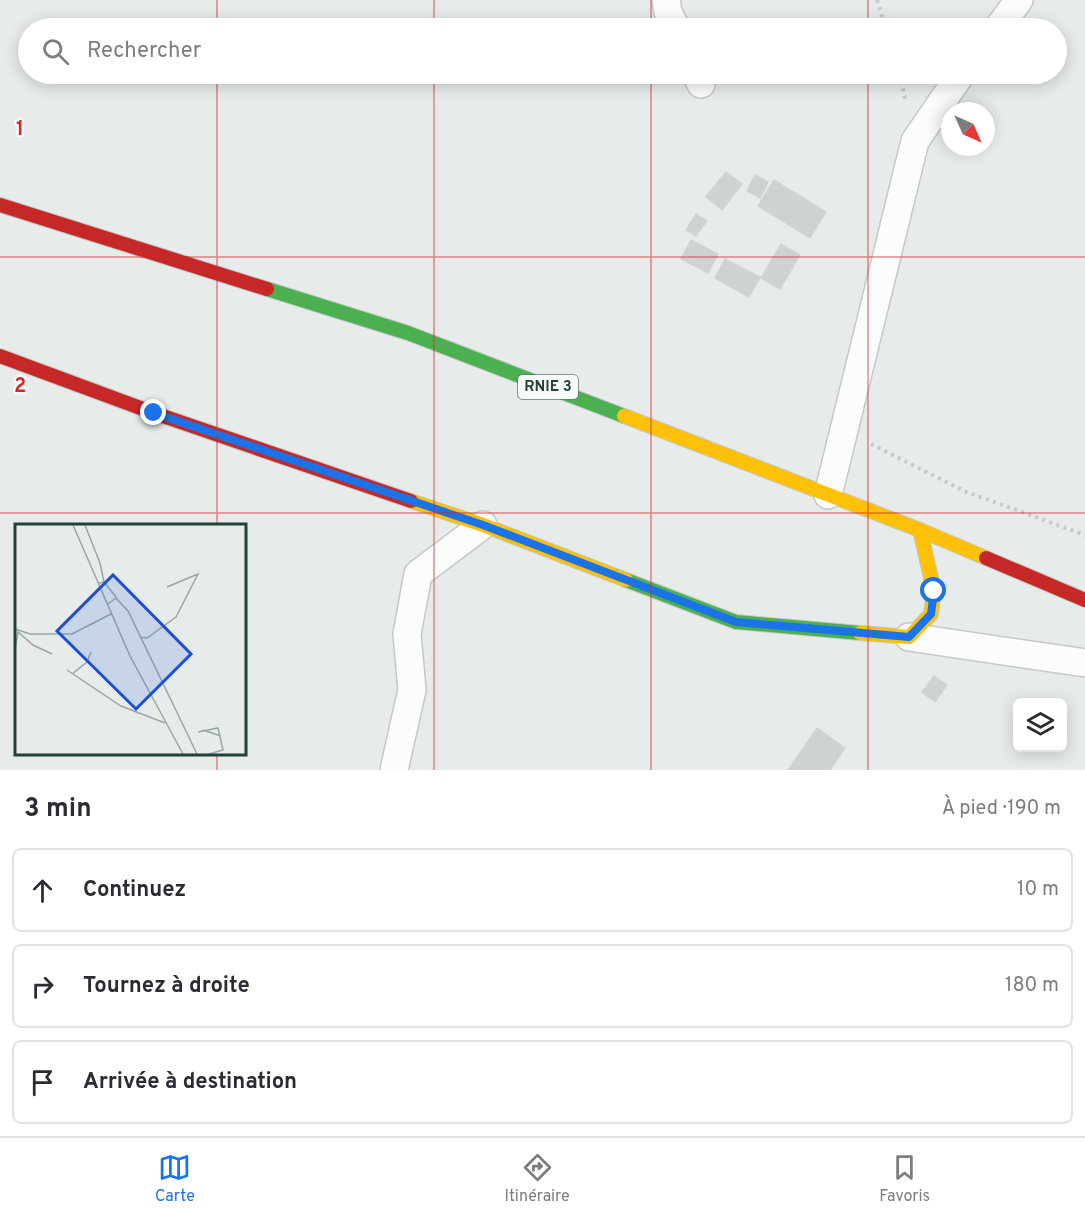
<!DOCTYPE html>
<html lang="fr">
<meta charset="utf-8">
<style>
body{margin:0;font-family:Overpass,sans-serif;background:#f2f2f3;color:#2b2b33}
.controls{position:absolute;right:18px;bottom:18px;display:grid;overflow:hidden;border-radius:9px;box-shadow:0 3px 15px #0003}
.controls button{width:54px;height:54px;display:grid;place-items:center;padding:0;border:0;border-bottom:2px solid #e1e1e2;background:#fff;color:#2b2b33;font:30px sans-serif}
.compass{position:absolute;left:941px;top:102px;width:54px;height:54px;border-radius:50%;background:#fff;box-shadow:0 3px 15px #0003;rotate:135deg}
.stop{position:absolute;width:18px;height:18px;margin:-14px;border:4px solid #1a73e8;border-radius:50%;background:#fff}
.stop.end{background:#1a73e8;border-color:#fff;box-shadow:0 2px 6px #0008}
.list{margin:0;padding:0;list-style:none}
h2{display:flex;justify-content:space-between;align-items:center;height:78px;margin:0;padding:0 24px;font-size:26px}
h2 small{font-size:20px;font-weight:400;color:#7c7c81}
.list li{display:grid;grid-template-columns:39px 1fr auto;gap:18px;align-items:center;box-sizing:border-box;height:84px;margin:0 12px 12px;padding:0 12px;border:2px solid #e1e1e2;border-radius:9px}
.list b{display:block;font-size:22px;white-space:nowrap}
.list em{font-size:20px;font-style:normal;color:#7c7c81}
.icon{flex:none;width:33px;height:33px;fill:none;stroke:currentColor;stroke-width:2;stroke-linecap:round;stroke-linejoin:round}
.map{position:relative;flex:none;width:1085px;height:770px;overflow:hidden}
.search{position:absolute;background:#fff;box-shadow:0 3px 15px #0003;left:18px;right:18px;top:18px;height:66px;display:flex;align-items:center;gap:15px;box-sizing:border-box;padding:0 21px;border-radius:33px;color:#7c7c81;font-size:22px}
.sheet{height:366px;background:#fff}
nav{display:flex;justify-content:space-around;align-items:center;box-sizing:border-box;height:84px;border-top:2px solid #e1e1e2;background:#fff;font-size:16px;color:#7c7c81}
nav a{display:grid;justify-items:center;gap:3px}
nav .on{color:#1a73e8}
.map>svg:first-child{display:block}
.building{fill:#ced3d1;stroke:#d0d5d3;stroke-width:1.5}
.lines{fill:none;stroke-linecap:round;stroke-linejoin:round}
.street-casing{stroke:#c4c9c7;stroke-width:30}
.fast-casing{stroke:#c3c9c7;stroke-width:16}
.slow-casing{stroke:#c3c9c7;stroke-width:16}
.jam-casing{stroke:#c3c9c7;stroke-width:16}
.path{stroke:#c3cbca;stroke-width:4;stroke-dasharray:3 4.5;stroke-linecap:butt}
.street{stroke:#fbfcfc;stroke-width:27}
.fast{stroke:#4caf50;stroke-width:14}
.slow{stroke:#ffc107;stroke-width:14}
.jam{stroke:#c62828;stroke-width:14}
.route{stroke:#1a73e8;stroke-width:8}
.grid{fill:none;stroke:#d62828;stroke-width:1.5;stroke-opacity:0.55}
.labels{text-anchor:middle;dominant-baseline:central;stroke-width:4.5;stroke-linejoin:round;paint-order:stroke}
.shield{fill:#f6faf8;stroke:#637873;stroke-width:1.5}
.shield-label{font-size:15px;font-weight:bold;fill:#24403a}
.inset-road{fill:none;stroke:#99a7a4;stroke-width:1.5}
.view{fill:#1d4ed8;fill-opacity:0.15;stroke:#1d4ed8;stroke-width:3}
.inset-edge{fill:none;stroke:#24403a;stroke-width:3}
.grid-label{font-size:20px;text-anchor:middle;font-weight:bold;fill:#d62828;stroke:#f6faf8;stroke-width:4.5;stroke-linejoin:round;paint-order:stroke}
</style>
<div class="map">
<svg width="1085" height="770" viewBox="0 0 1085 770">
<rect width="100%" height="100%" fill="#e7ecea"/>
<g class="building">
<polygon points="726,172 742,184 722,210 706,197"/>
<polygon points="755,175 768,182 760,198 747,191"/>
<polygon points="774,180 826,212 810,238 758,206"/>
<polygon points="696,214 707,221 696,236 686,230"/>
<polygon points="691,240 718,254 708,273 681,259"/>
<polygon points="781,244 800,255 780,289 761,278"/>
<polygon points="725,259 760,277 749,297 715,278"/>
<polygon points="934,676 947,685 935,702 922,692"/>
<polygon points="817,728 845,748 830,770 788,770"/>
</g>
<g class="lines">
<defs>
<g id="street">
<polyline points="666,0 668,12 676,28"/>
<polyline points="998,28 1019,0"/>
<polyline points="696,74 701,84"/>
<polyline points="828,495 915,141 961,74"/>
<polyline points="909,637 1085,663"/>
<polyline points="394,770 412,690 407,634 418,574 483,525"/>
</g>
<g id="fast">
<polyline points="267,289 408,333 624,416"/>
<polyline points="626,580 736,622 860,633"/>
</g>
<g id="slow">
<polyline points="624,416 920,530 986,558"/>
<polyline points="411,501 483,525 626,580"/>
<polyline points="860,633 909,637 931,614 934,591 920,530"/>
</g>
<g id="jam">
<polyline points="0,205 267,289"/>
<polyline points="0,356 154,413 411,501"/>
<polyline points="986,558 1085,600"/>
</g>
</defs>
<use href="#street" class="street-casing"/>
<use href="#fast" class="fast-casing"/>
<use href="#slow" class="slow-casing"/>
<use href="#jam" class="jam-casing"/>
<g class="path">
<polyline points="877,0 886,28"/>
<polyline points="899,74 906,102"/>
<polyline points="871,444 964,491 1085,535"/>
</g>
<use href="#street" class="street"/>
<use href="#fast" class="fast"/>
<use href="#slow" class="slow"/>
<use href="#jam" class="jam"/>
</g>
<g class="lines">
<polyline class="route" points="154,413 483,525 736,622 909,637 931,614 934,591"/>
</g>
<path class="grid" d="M217,0V28M434,0V28M651,0V28M868,0V28M217,74V526M434,74V770M651,74V770M868,74V770M0,257H1085M0,513H1085M217,754V770"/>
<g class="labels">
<rect class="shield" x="518" y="375" width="60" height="24" rx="4.5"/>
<g class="shield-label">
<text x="548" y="387">RNIE 3</text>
</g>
</g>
<g transform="translate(15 524)">
<rect width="231" height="231" fill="#e7ecea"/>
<path class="inset-road" d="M58,1L115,132L168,230M70,1L85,39L89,58L84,59M89,58L101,73M93,80L101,74L113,87L182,230M0,105L15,110H57L96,90M125,113L132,114L161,93L183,50L152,63M0,125L3,108L18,121L37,130M52,146L106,182L150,199M57,150L72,138L76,128M188,206L206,212M183,208L203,204L208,226L194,230"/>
<path class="view" d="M98,51L176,130L121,185L42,107Z"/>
<rect width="231" height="231" class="inset-edge"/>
</g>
<g class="grid-label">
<text x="20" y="135">1</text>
<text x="20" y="392">2</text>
</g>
</svg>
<div class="controls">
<button><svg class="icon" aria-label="layers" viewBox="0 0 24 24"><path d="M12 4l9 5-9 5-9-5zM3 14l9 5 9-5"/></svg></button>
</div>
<svg class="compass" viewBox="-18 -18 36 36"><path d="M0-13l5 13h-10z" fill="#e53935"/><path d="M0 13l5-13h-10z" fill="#7c7c81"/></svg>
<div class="stop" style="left:934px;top:591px"></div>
<div class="stop end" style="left:154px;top:413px"></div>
<div class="search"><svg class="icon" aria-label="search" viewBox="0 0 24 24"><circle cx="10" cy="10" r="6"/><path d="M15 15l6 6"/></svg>Rechercher</div>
</div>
<section class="sheet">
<h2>3 min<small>À pied · 190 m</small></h2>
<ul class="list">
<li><svg class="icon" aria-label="ahead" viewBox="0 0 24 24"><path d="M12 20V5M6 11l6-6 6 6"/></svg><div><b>Continuez</b></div><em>10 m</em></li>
<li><svg class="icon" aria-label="right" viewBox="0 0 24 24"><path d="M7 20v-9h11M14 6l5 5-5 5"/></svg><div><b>Tournez à droite</b></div><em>180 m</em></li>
<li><svg class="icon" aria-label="arrive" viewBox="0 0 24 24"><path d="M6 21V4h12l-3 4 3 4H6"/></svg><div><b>Arrivée à destination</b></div></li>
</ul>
</section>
<nav>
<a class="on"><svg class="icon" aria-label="map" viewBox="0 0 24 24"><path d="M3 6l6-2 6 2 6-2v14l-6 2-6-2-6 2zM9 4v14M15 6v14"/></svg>Carte</a>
<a><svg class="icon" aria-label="directions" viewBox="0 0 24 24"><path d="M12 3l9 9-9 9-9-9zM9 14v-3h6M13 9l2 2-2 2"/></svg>Itinéraire</a>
<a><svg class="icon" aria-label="saved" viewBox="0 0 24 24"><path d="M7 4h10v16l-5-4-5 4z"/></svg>Favoris</a>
</nav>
